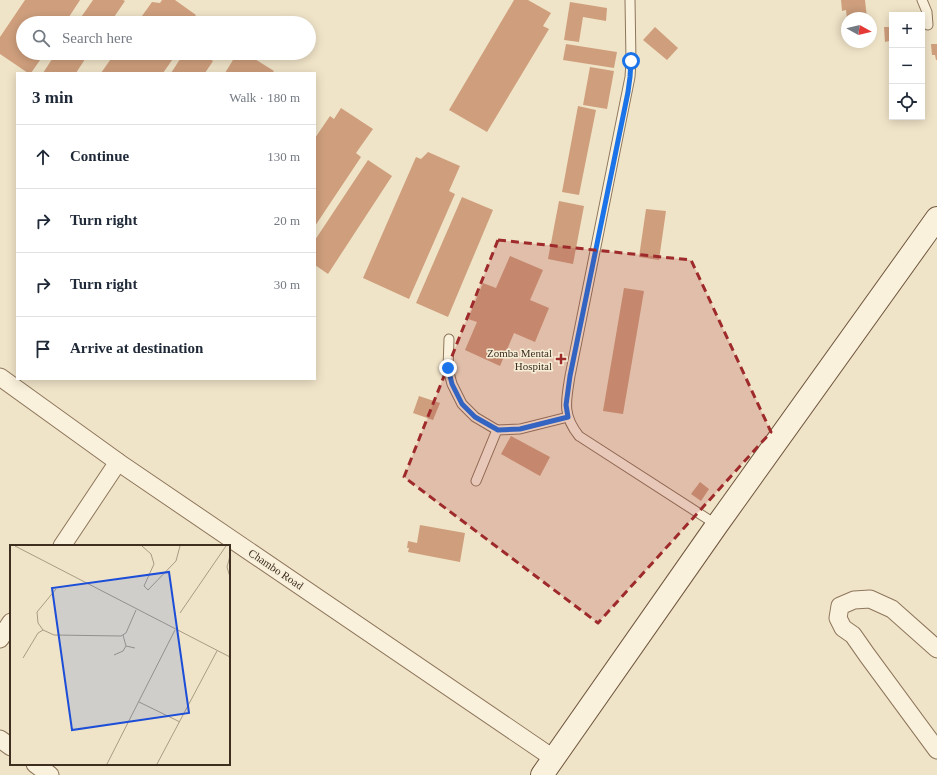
<!DOCTYPE html>
<meta charset="utf-8">
<style>
body{margin:0;font-family:Georgia,serif;background:#f2f2f3;color:#1f2937}
.controls{position:absolute;right:12px;top:12px;display:grid;overflow:hidden;border-radius:0px;box-shadow:0 2px 10px #0003}
.controls button{width:36px;height:36px;display:grid;place-items:center;padding:0;border:0;border-bottom:1px solid #e0e1e3;background:#fff;color:#1f2937;font:20px sans-serif}
.compass{position:absolute;left:841px;top:12px;width:36px;height:36px;border-radius:50%;background:#fff;box-shadow:0 2px 10px #0003;rotate:98deg}
.stop{position:absolute;width:12px;height:12px;margin:-9px;border:3px solid #1a73e8;border-radius:50%;background:#fff}
.stop.end{background:#1a73e8;border-color:#fff;box-shadow:0 1px 4px #0008}
.list{margin:0;padding:0;list-style:none}
h2{display:flex;justify-content:space-between;align-items:center;height:52px;margin:0;padding:0 16px;font-size:17px}
h2 small{font-size:13px;font-weight:400;color:#747a83}
.list li{display:grid;grid-template-columns:26px 1fr auto;gap:12px;align-items:center;box-sizing:border-box;height:64px;padding:0 16px;border-top:1px solid #e0e1e3}
.list b{display:block;font-size:15px;white-space:nowrap}
.list em{font-size:13px;font-style:normal;color:#747a83}
.icon{flex:none;width:22px;height:22px;fill:none;stroke:currentColor;stroke-width:2;stroke-linecap:round;stroke-linejoin:round}
.map{position:relative;flex:none;width:937px;height:775px;overflow:hidden}
.search{position:absolute;background:#fff;box-shadow:0 2px 10px #0003;left:16px;top:16px;width:300px;height:44px;display:flex;align-items:center;gap:10px;box-sizing:border-box;padding:0 14px;border-radius:22px;color:#747a83;font-size:15px}
.panel{position:absolute;background:#fff;box-shadow:0 2px 10px #0003;left:16px;top:72px;width:300px;height:308px;border-radius:0px}
.map>svg:first-child{display:block}
.building{fill:#cf9f7d}
.lines{fill:none;stroke-linecap:round;stroke-linejoin:round}
.service-casing{stroke:#8d765c;stroke-width:11}
.minor-casing{stroke:#8d765c;stroke-width:19}
.secondary-casing{stroke:#6f573f;stroke-width:24}
.service{stroke:#faf1dc;stroke-width:9}
.minor{stroke:#faf1dc;stroke-width:17}
.secondary{stroke:#faf1dc;stroke-width:22}
.route{stroke:#1a73e8;stroke-width:5}
.marked{fill:#9e2a2b;fill-opacity:0.2;stroke:#9e2a2b;stroke-width:3;stroke-dasharray:8 5;stroke-linejoin:round}
.poi-dot{fill:#9e2a2b;stroke:#f7eed8;stroke-width:1.5}
.labels{text-anchor:middle;dominant-baseline:central;stroke-width:3;stroke-linejoin:round;paint-order:stroke}
.poi-label{font-size:11px;fill:#3d2e20;stroke:#f7eed8;text-anchor:end}
.street-label{font-size:11px;fill:#3d2e20;stroke:#f7eed8}
.inset-road{fill:none;stroke:#a89b85;stroke-width:1}
.view{fill:#1d4ed8;fill-opacity:0.15;stroke:#1d4ed8;stroke-width:2}
.inset-edge{fill:none;stroke:#3d2e20;stroke-width:2}
</style>
<div class="map">
<svg width="937" height="775" viewBox="0 0 937 775">
<rect width="100%" height="100%" fill="#f0e4c8"/>
<g class="building">
<polygon points="25,0 80,0 65,23 23,23 23,53 45,53 31,73 28,73 0,54 0,37"/>
<polygon points="93,0 123,0 125,1 110,23 77,23"/>
<polygon points="162,0 175,0 196,15 190,23 137,23 152,2 160,3"/>
<polygon points="514,0 528,0 551,13 543,26 549,29 487,132 449,110"/>
<polygon points="841,0 865,0 867,18 847,18 846,10 842,11"/>
<polygon points="570,2 607,8 606,21 583,17 579,42 564,40"/>
<polygon points="655,27 678,48 667,60 643,40"/>
<polygon points="884,27 892,27 892,53 890,53 889,41 885,42"/>
<polygon points="566,44 617,52 614,68 563,60"/>
<polygon points="931,44 937,44 937,60 936,60 935,55 932,55"/>
<polygon points="56,53 89,53 76,73 43,73"/>
<polygon points="115,53 177,53 163,73 101,73"/>
<polygon points="184,53 201,53 213,61 205,73 171,73"/>
<polygon points="245,53 274,71 272,73 225,73 236,55 241,59"/>
<polygon points="590,67 614,71 607,109 583,105"/>
<polygon points="578,106 596,110 579,195 562,192"/>
<polygon points="341,108 373,129 356,153 361,157 315,226 315,138 330,116 334,119"/>
<polygon points="428,152 460,166 449,191 455,194 409,299 363,278 416,157 421,159"/>
<polygon points="368,160 392,176 328,274 315,265 315,240"/>
<polygon points="462,197 493,210 448,317 416,303"/>
<polygon points="559,201 584,206 573,264 548,259"/>
<polygon points="646,209 666,211 659,260 639,257"/>
<polygon points="510,256 543,270 530,300 549,308 535,342 514,333 500,366 465,350 477,322 468,319 483,283 496,288"/>
<polygon points="624,288 644,291 623,414 603,411"/>
<polygon points="419,396 440,403 433,420 413,413"/>
<polygon points="511,436 550,457 540,476 501,454"/>
<polygon points="700,482 709,489 701,501 691,494"/>
<polygon points="420,525 465,533 460,562 408,552 409,548 407,548 408,541 417,543"/>
</g>
<g class="lines">
<defs>
<g id="service">
<path d="M630,0L631,61L630,77L570,376C566,401 562,415 579,436L717,525"/>
<polyline points="922,0 927,12 928,25"/>
<polyline points="449,339 448,369 452,384 462,404 475,417 497,430"/>
<polyline points="476,481 497,430 520,429 568,417"/>
</g>
<g id="minor">
<polyline points="0,377 118,462 553,758"/>
<polyline points="62,546 118,462"/>
<polyline points="0,639 11,622"/>
<polyline points="937,649 892,609 870,599 854,600 840,606 838,618 843,628 853,635 867,655 937,750"/>
<polyline points="0,739 11,747"/>
<polyline points="35,764 50,775"/>
</g>
<polyline id="secondary" points="542,775 717,525 937,218"/>
</defs>
<use href="#service" class="service-casing"/>
<use href="#minor" class="minor-casing"/>
<use href="#secondary" class="secondary-casing"/>
<use href="#service" class="service"/>
<use href="#minor" class="minor"/>
<use href="#secondary" class="secondary"/>
</g>
<g class="lines">
<polyline class="route" points="448,368 452,384 462,404 475,417 498,430 520,429 568,417 566,405 570,376 628,92 630,77 631,61"/>
</g>
<path class="marked" d="M498,240L691,260L771,432L598,623L404,477Z"/>
<path class="poi-dot" d="M559 353h4v4h4v4h-4v4h-4v-4h-4v-4h4z"/>
<g class="labels">
<g class="poi-label">
<text x="552" y="353">Zomba Mental<tspan x="552" dy="13">Hospital</tspan></text>
</g>
<g class="street-label">
<text transform="translate(276 569) rotate(34)">Chambo Road</text>
</g>
</g>
<g transform="translate(10 545)">
<rect width="220" height="220" fill="#f0e4c8"/>
<path class="inset-road" d="M5,1L220,112M132,1L141,9L144,19L134,41L138,45L166,16L170,1M220,11L217,22L220,32M46,44L27,67L28,78L33,85L44,90L111,91L116,88L126,65M170,68L216,1M113,90L116,101L125,103M104,110L113,106L116,101M13,113L28,88L33,85M129,157L170,177M97,219L165,85M147,219L207,106"/>
<path class="view" d="M159,27L179,168L62,185L42,43Z"/>
<rect width="220" height="220" class="inset-edge"/>
</g>
</svg>
<div class="controls">
<button>+</button>
<button>−</button>
<button><svg class="icon" aria-label="locate" viewBox="0 0 24 24"><circle cx="12" cy="12" r="6"/><path d="M12 2v4M12 18v4M2 12h4M18 12h4"/></svg></button>
</div>
<svg class="compass" viewBox="-18 -18 36 36"><path d="M0-13l5 13h-10z" fill="#e53935"/><path d="M0 13l5-13h-10z" fill="#747a83"/></svg>
<div class="stop" style="left:631px;top:61px"></div>
<div class="stop end" style="left:448px;top:368px"></div>
<div class="search"><svg class="icon" aria-label="search" viewBox="0 0 24 24"><circle cx="10" cy="10" r="6"/><path d="M15 15l6 6"/></svg>Search here</div>
<section class="panel">
<h2>3 min<small>Walk · 180 m</small></h2>
<ul class="list">
<li><svg class="icon" aria-label="ahead" viewBox="0 0 24 24"><path d="M12 20V5M6 11l6-6 6 6"/></svg><div><b>Continue</b></div><em>130 m</em></li>
<li><svg class="icon" aria-label="right" viewBox="0 0 24 24"><path d="M7 20v-9h11M14 6l5 5-5 5"/></svg><div><b>Turn right</b></div><em>20 m</em></li>
<li><svg class="icon" aria-label="right" viewBox="0 0 24 24"><path d="M7 20v-9h11M14 6l5 5-5 5"/></svg><div><b>Turn right</b></div><em>30 m</em></li>
<li><svg class="icon" aria-label="arrive" viewBox="0 0 24 24"><path d="M6 21V4h12l-3 4 3 4H6"/></svg><div><b>Arrive at destination</b></div></li>
</ul>
</section>
</div>
